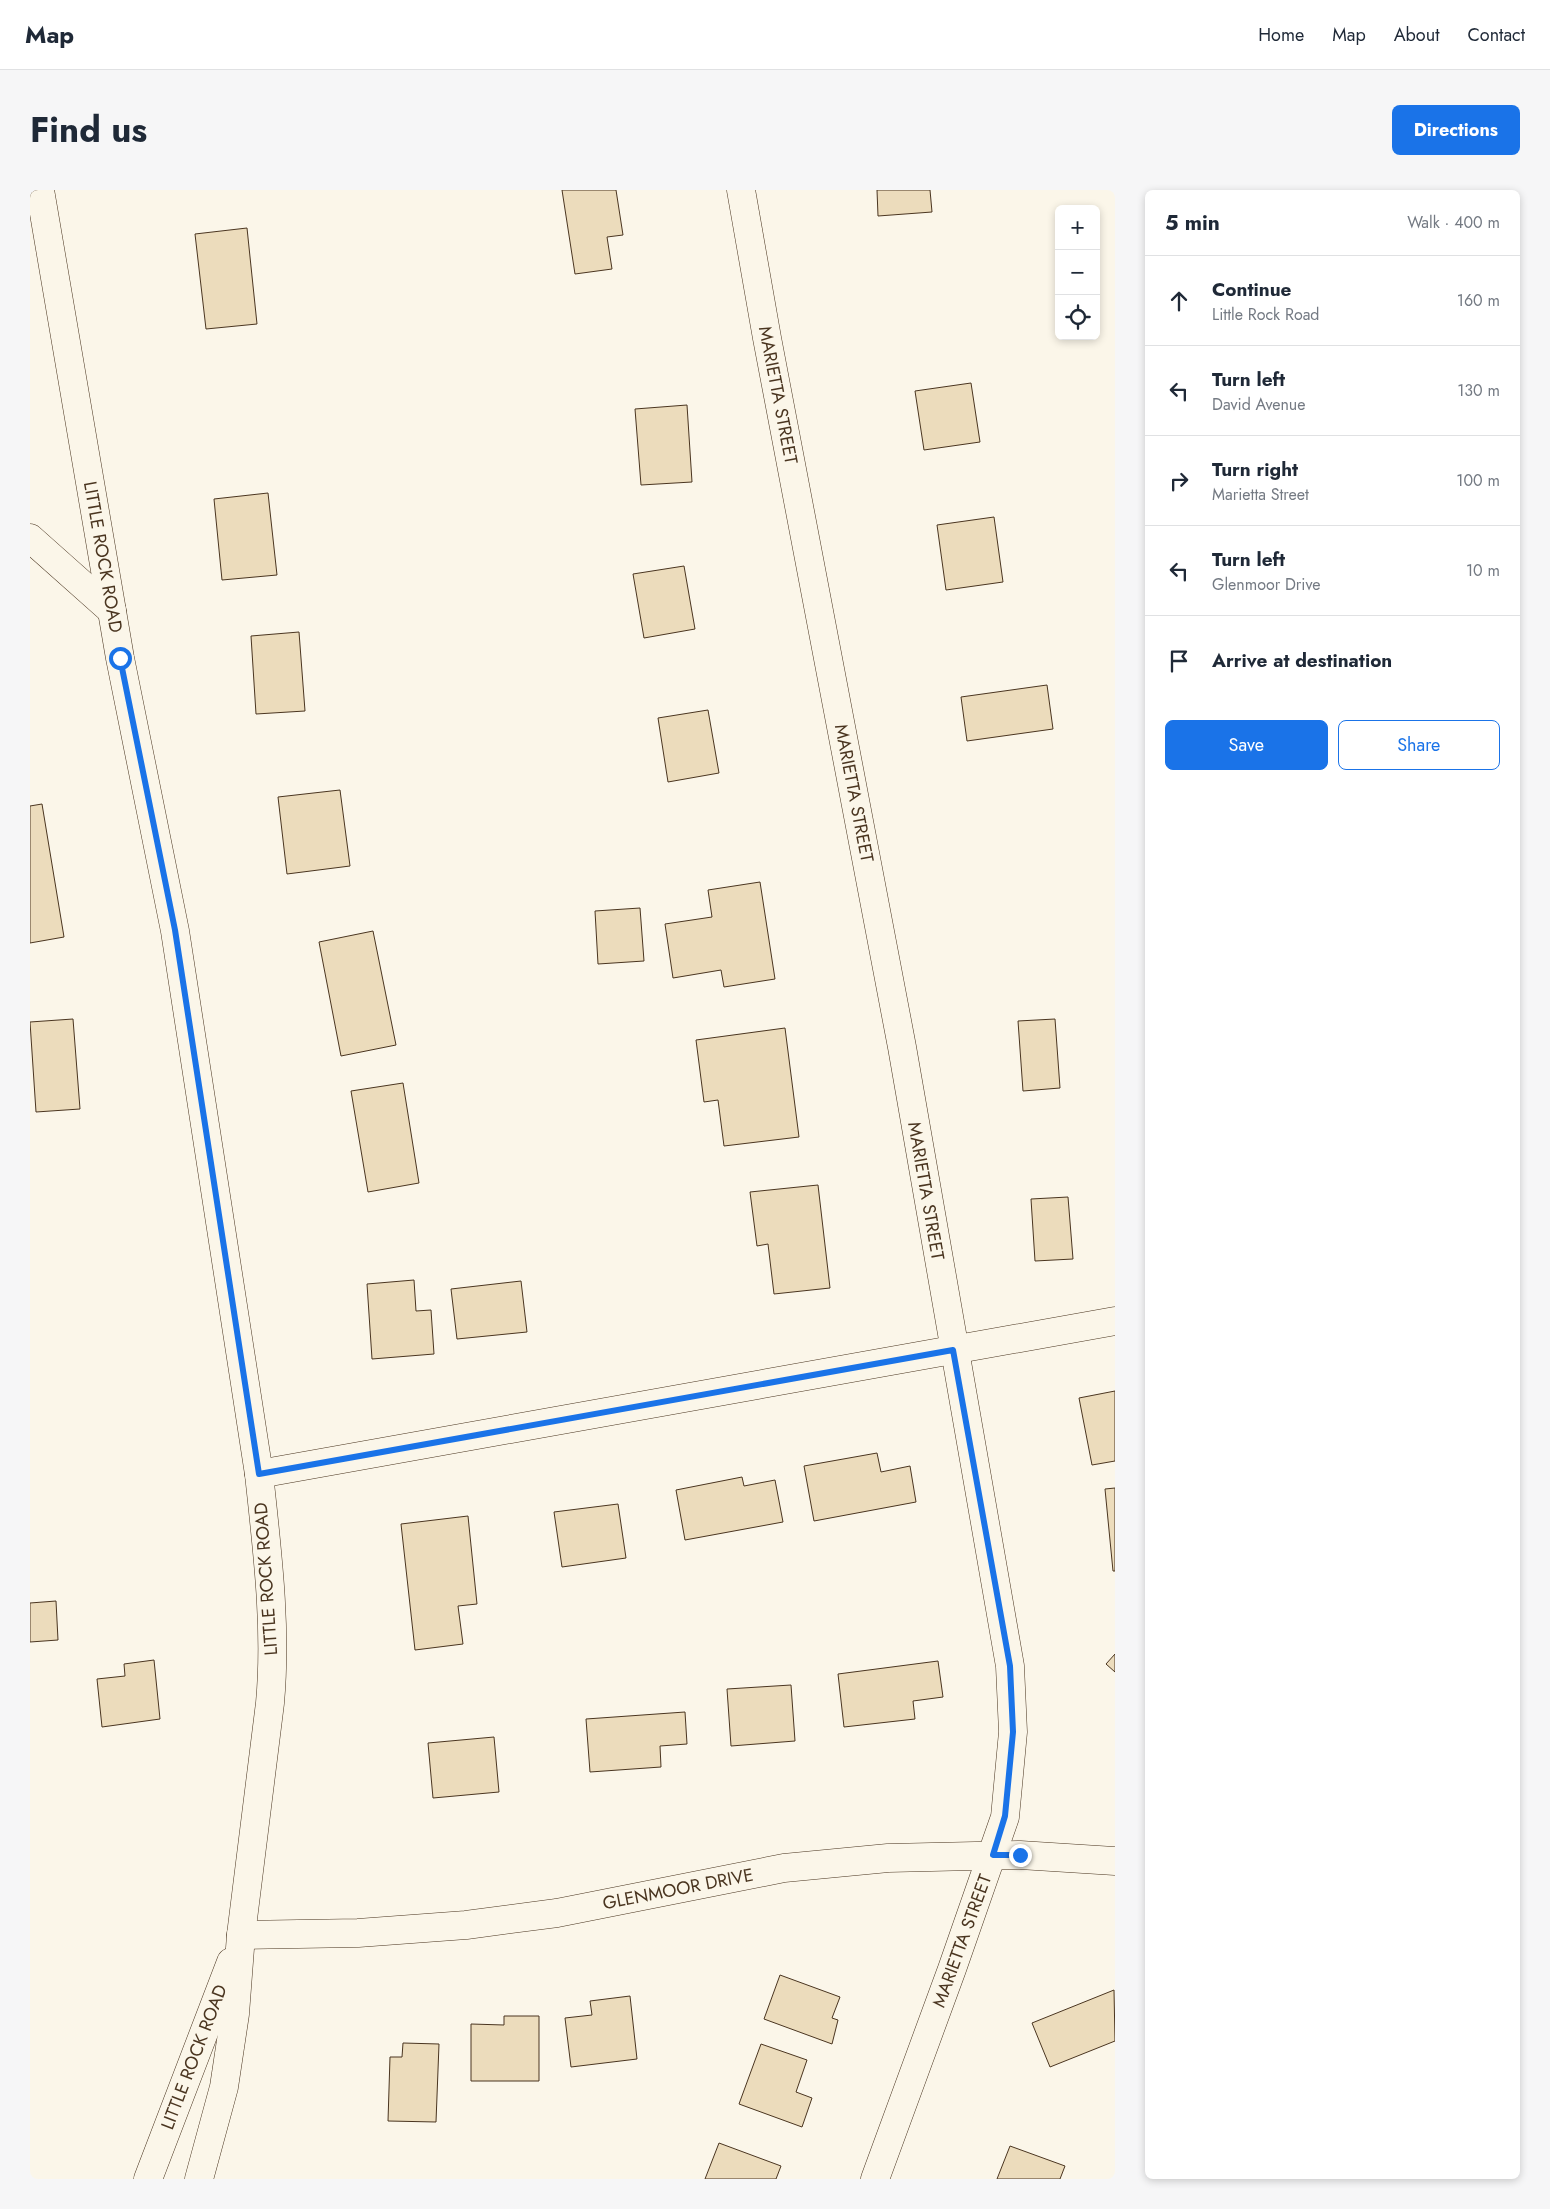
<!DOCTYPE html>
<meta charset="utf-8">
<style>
body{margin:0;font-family:Jost,sans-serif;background:#f6f6f7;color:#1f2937}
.controls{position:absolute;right:15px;top:15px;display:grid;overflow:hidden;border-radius:8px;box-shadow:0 2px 8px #0003}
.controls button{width:45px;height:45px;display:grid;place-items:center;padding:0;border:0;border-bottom:1px solid #e0e1e3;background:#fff;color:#1f2937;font:25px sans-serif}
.stop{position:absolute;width:15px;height:15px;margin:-11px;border:4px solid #1a73e8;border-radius:50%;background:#fff}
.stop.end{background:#1a73e8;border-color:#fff;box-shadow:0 1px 5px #0008}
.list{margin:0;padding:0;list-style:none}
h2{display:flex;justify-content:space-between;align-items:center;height:65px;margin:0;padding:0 20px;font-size:21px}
h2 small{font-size:16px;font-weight:400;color:#747a83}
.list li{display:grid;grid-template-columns:32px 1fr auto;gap:15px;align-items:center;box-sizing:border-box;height:90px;padding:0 20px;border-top:1px solid #e0e1e3}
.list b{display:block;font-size:19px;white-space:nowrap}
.list p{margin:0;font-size:16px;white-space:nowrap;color:#747a83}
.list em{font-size:16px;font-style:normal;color:#747a83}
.actions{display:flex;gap:10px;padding:15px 20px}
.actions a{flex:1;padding:11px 0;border:1px solid #1a73e8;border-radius:8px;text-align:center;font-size:18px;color:#1a73e8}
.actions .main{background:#1a73e8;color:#fff}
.icon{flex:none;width:28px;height:28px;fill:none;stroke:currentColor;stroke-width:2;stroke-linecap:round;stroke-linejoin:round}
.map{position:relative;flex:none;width:1085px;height:1989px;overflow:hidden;border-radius:8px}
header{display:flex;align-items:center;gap:30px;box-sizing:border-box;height:70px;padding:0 25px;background:#fff;border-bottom:1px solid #e0e1e3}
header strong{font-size:24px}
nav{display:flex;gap:28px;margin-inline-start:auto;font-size:18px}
.intro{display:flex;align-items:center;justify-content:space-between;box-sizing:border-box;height:120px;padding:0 30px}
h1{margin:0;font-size:35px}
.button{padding:12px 22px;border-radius:8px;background:#1a73e8;color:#fff;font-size:18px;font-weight:700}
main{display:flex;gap:30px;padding:0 30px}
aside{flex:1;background:#fff;border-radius:8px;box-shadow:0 2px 8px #0003}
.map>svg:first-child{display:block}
.building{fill:#ecdcbc;stroke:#4a3520}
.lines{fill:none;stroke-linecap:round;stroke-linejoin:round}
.minor-casing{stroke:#4a3520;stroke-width:29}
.tertiary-casing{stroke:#4a3520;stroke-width:29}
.secondary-casing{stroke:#4a3520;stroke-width:29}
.minor{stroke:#fbf6e9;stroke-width:28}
.tertiary{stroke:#fbf6e9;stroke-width:28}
.secondary{stroke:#fbf6e9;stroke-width:28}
.route{stroke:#1a73e8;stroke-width:6}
.labels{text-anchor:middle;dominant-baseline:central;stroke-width:4;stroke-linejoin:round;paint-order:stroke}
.street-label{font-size:18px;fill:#4a3520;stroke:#fbf6e9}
</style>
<header>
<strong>Map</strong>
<nav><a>Home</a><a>Map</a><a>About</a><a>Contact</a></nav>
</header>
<div class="intro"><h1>Find us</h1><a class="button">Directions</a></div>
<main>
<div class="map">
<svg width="1085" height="1989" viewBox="0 0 1085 1989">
<rect width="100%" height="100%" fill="#fbf6e9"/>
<g class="building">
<polygon points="532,0 586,0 593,45 577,47 582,79 545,84"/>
<polygon points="847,0 900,0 902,22 848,26"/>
<polygon points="217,38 227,134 176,139 165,44"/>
<polygon points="941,193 950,252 894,260 885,201"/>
<polygon points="657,215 662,292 611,295 605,219"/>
<polygon points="238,303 247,385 192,390 184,309"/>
<polygon points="964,327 973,392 916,400 907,335"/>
<polygon points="654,376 665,439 614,448 603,384"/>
<polygon points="269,442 275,521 226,524 221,446"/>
<polygon points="1017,495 1023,539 937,551 931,507"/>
<polygon points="678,520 689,583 638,592 628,528"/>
<polygon points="310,600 320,676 257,684 248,607"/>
<polygon points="12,614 34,747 0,753 0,616"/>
<polygon points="730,692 745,789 694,797 691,780 643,788 635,734 682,727 678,700"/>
<polygon points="610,718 614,771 568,774 565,721"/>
<polygon points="343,741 366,855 311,866 289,752"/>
<polygon points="43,829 50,919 6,922 0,832"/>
<polygon points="1025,829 1030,898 993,901 988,831"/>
<polygon points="755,838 769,947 694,956 688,910 674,912 666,850"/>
<polygon points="373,893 389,993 338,1002 321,901"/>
<polygon points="788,995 800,1098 744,1104 738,1054 727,1056 720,1002"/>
<polygon points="1038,1007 1043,1069 1005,1071 1001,1009"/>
<polygon points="384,1090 386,1121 401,1120 404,1164 342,1169 337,1094"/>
<polygon points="491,1091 497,1142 427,1149 421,1099"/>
<polygon points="1085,1201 1085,1271 1062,1275 1049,1208"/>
<polygon points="847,1263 851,1282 880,1276 886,1312 784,1331 774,1276"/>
<polygon points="712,1287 714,1296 745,1290 753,1332 655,1350 646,1300"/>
<polygon points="1085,1298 1085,1381 1083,1381 1075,1299"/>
<polygon points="588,1314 596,1368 532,1377 524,1322"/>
<polygon points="438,1326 447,1414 428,1416 433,1454 385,1460 371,1334"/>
<polygon points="26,1411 28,1450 0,1452 0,1413"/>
<polygon points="1085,1464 1085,1482 1076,1474"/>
<polygon points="124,1470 130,1529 72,1537 67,1489 95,1486 94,1474"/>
<polygon points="908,1471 913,1507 883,1511 885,1529 814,1537 808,1484"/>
<polygon points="761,1495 765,1551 701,1556 697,1499"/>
<polygon points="655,1522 657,1554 630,1556 631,1577 560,1582 556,1529"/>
<polygon points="464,1547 469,1602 403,1608 398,1553"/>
<polygon points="750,1785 810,1807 802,1828 808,1830 802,1854 734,1829"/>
<polygon points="1084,1800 1085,1851 1020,1877 1002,1833"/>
<polygon points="600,1806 607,1869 541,1877 535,1828 562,1825 560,1811"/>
<polygon points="474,1826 509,1826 509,1891 441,1891 441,1834 474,1835"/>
<polygon points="373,1853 409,1854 406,1932 358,1931 360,1867 372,1867"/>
<polygon points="731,1854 777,1870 766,1902 782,1908 772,1937 709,1914"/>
<polygon points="689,1953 751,1976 746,1989 675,1989"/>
<polygon points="980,1956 1035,1976 1030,1989 967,1989"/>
</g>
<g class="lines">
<defs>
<g id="minor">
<polyline points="711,0 737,148 872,857 980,1476 983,1542 975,1627 922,1779 845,1989"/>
<polyline points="229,1284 1085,1131"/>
<polyline points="211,1745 328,1743 436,1735 527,1723 754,1678 858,1668 990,1665 1085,1671"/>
</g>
<polyline id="tertiary" points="0,348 82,421"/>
<g id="secondary">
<path d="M10,0L90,468L145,741L229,1284C237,1359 247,1437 240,1513L211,1745L205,1824L194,1897L169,1989"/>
<polyline points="118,1989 201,1772"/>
</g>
</defs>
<use href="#minor" class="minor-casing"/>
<use href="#tertiary" class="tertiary-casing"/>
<use href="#secondary" class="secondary-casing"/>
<use href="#minor" class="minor"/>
<use href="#tertiary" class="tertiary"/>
<use href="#secondary" class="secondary"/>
</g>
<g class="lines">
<polyline class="route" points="90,468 145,740 229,1284 923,1160 980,1476 983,1542 975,1626 963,1665 990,1665"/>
</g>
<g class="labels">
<g class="street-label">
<text transform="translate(748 205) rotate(79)">MARIETTA STREET</text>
<text transform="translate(73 367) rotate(80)">LITTLE ROCK ROAD</text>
<text transform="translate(824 603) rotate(79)">MARIETTA STREET</text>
<text transform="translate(896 1001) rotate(80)">MARIETTA STREET</text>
<text transform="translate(236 1389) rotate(-94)">LITTLE ROCK ROAD</text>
<text transform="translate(648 1699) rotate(-11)">GLENMOOR DRIVE</text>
<text transform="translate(932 1751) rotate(-70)">MARIETTA STREET</text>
<text transform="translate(164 1867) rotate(-69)">LITTLE ROCK ROAD</text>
</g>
</g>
</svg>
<div class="controls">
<button>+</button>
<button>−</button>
<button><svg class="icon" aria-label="locate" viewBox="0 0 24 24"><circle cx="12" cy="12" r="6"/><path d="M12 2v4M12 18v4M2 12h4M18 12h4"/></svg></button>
</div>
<div class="stop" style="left:90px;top:468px"></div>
<div class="stop end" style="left:990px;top:1665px"></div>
</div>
<aside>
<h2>5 min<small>Walk · 400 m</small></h2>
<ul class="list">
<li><svg class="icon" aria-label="ahead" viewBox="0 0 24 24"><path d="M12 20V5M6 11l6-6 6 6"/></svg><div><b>Continue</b><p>Little Rock Road</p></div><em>160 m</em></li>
<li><svg class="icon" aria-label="left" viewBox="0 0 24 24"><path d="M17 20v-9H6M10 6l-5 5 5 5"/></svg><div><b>Turn left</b><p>David Avenue</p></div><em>130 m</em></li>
<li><svg class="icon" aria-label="right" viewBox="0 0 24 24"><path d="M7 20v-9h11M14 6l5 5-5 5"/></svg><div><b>Turn right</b><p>Marietta Street</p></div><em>100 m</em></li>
<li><svg class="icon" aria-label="left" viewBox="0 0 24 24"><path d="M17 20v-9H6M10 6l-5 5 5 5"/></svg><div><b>Turn left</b><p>Glenmoor Drive</p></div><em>10 m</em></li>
<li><svg class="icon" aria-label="arrive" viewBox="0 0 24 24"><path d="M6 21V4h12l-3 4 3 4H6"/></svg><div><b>Arrive at destination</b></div></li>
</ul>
<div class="actions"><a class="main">Save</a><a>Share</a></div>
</aside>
</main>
